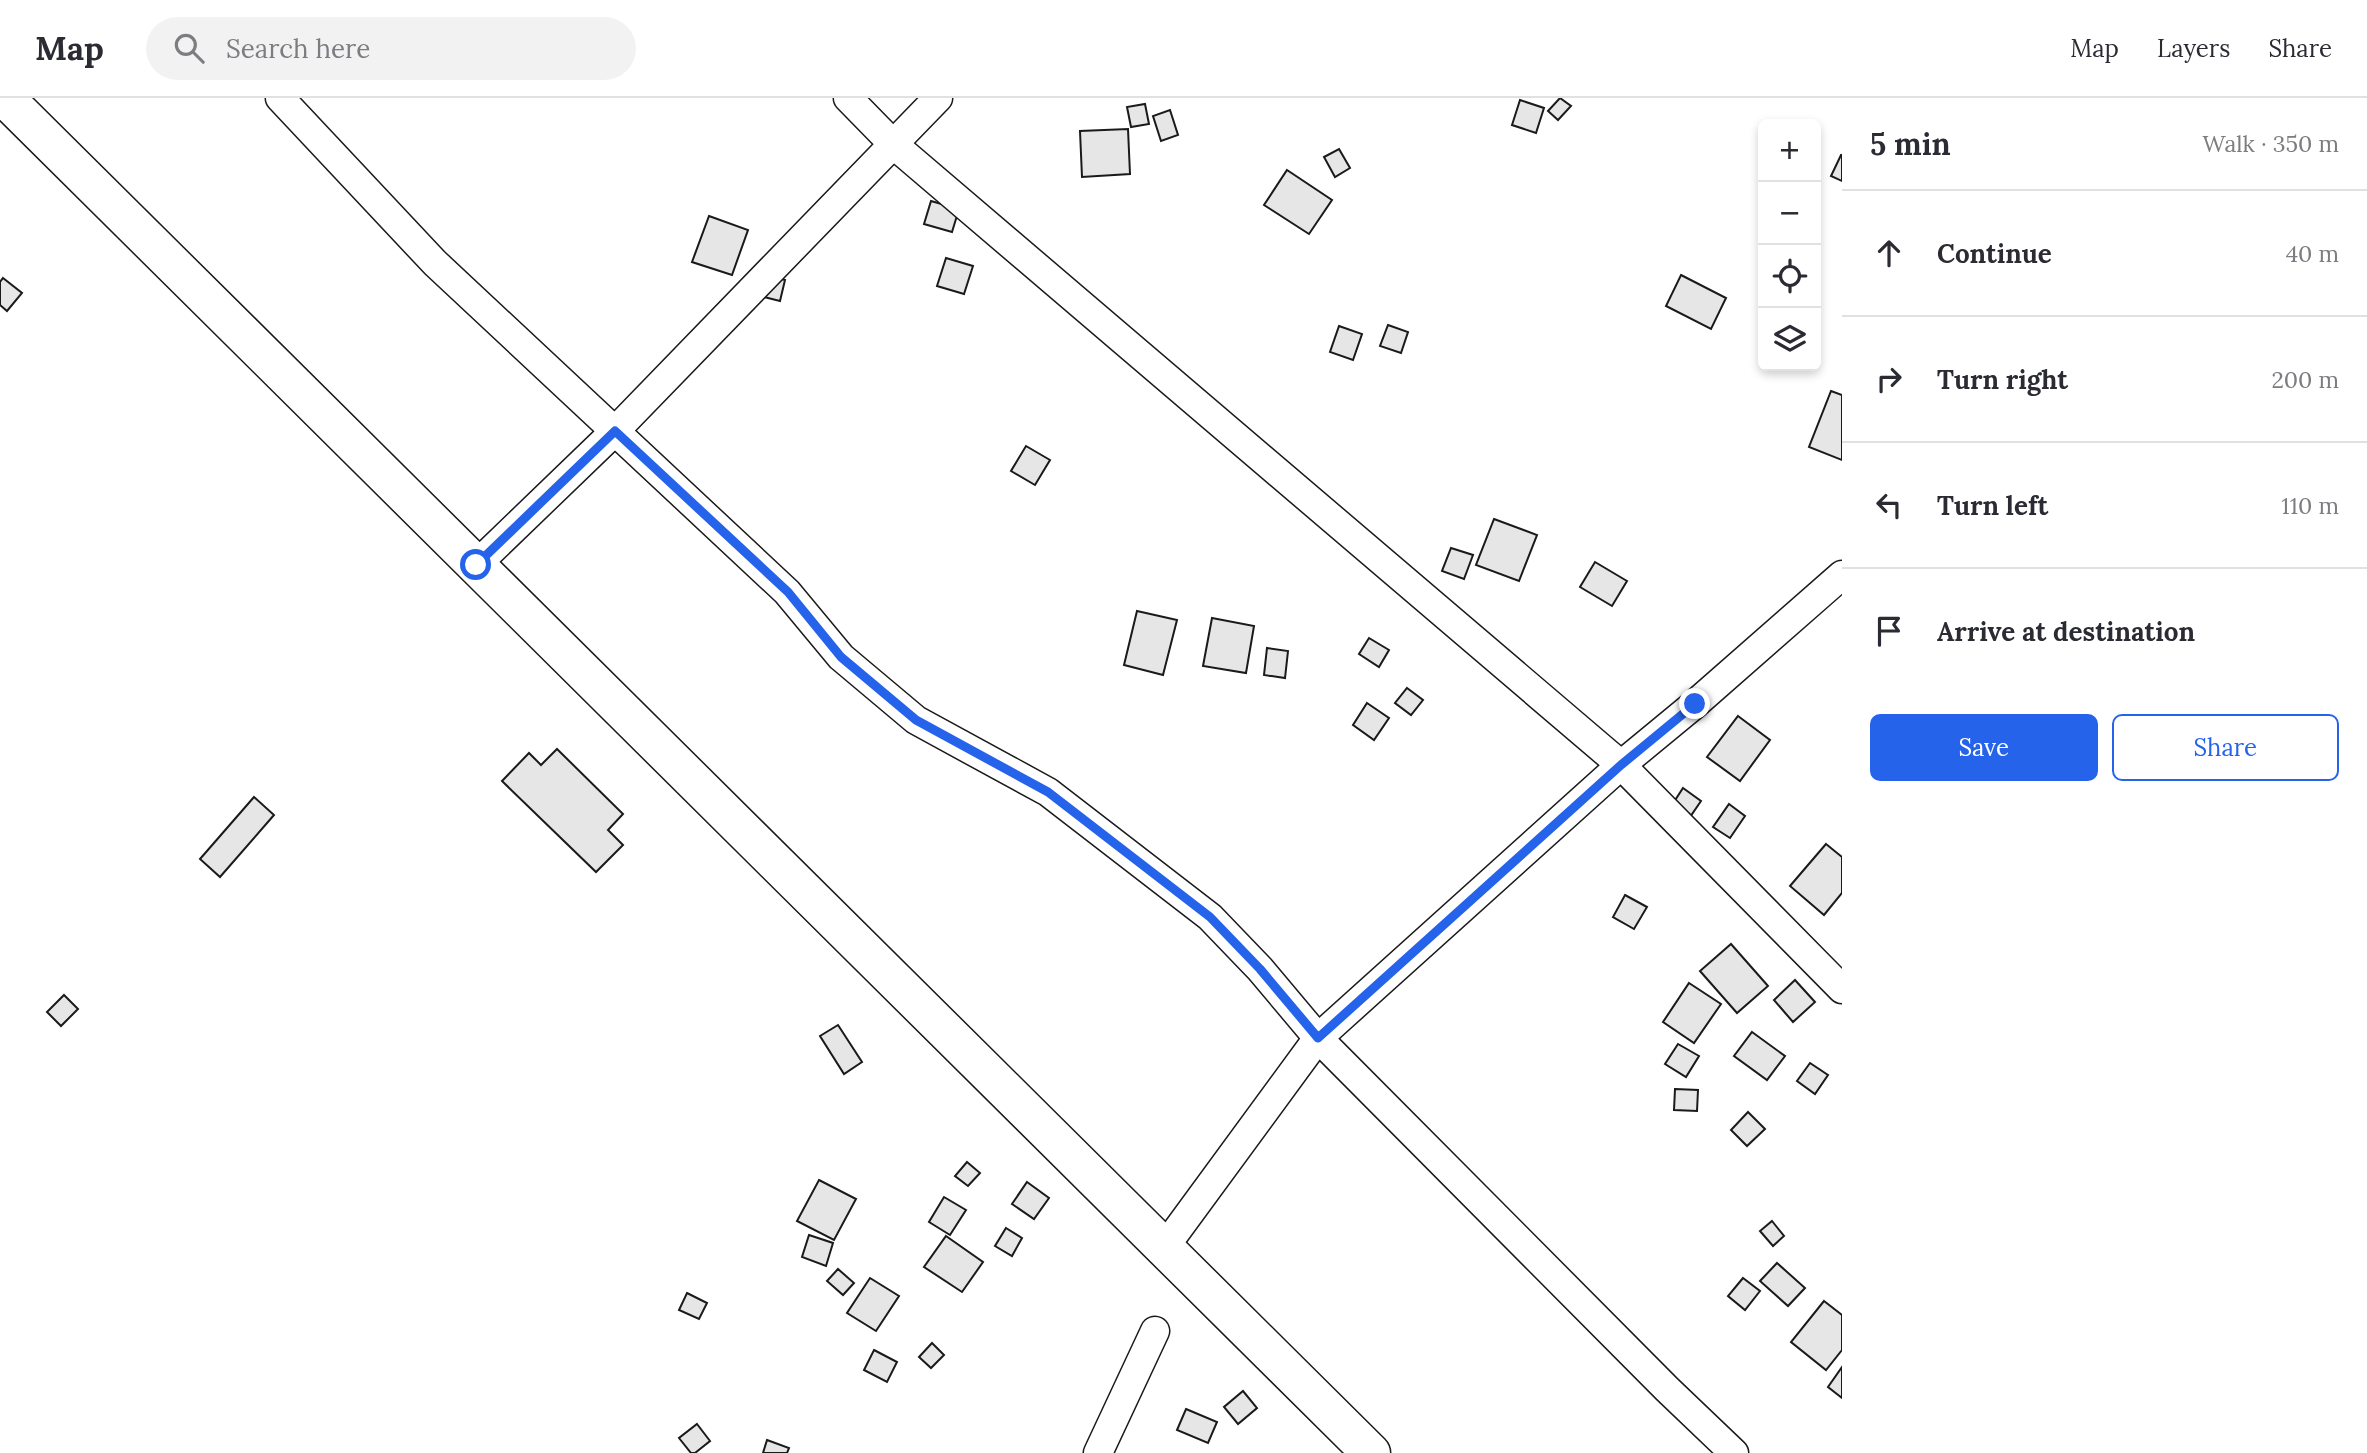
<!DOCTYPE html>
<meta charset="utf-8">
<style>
body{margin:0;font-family:Lora,serif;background:#f2f2f3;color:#2b2b33}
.controls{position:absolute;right:21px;top:21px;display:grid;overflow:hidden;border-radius:10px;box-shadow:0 4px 10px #0003}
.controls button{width:63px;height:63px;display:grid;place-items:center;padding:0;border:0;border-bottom:2px solid #e1e1e2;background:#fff;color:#2b2b33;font:35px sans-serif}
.stop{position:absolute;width:21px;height:21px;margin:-16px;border:5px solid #2563eb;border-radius:50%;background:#fff}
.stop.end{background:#2563eb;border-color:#fff;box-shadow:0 2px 7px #0008}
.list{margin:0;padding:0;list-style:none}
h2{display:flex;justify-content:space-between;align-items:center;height:91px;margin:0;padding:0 28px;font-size:30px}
h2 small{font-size:23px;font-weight:400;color:#7c7c81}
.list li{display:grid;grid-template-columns:46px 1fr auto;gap:21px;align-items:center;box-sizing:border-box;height:126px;padding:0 28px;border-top:2px solid #e1e1e2}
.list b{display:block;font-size:26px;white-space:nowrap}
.list em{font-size:23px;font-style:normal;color:#7c7c81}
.actions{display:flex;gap:14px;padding:21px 28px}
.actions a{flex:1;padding:16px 0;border:2px solid #2563eb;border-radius:10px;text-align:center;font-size:24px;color:#2563eb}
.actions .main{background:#2563eb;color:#fff}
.icon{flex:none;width:38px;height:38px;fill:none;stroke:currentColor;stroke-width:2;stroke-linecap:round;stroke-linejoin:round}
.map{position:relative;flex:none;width:1842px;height:1355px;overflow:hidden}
header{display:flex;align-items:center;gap:42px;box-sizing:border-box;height:98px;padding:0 35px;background:#fff;border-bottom:2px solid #e1e1e2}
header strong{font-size:33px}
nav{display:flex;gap:38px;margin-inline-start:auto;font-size:24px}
.search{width:490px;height:63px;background:#f2f2f3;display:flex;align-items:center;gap:18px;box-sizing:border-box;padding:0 24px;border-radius:38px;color:#7c7c81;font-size:26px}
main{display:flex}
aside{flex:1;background:#fff}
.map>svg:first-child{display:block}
.building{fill:#e6e6e6;stroke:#1a1a1a;stroke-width:2}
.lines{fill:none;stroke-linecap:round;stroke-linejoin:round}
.minor-casing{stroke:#1a1a1a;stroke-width:31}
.secondary-casing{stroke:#1a1a1a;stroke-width:41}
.minor{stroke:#fff;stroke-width:28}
.secondary{stroke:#fff;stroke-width:38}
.route{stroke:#2563eb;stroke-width:9}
</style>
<header>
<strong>Map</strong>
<div class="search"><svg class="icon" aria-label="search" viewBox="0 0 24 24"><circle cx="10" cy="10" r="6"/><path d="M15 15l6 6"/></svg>Search here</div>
<nav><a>Map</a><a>Layers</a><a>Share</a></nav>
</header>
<main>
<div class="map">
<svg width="1842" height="1355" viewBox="0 0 1842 1355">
<rect width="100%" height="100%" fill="#fff"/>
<g class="building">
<polygon points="1560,0 1571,8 1558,22 1548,13"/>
<polygon points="1520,2 1544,10 1536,35 1512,27"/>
<polygon points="1145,6 1149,26 1131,29 1127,9"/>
<polygon points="1170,12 1178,37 1161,43 1153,18"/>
<polygon points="1128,31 1130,76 1082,79 1080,33"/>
<polygon points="1339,51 1350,70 1335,79 1324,59"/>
<polygon points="1841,57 1842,57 1842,83 1831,78"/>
<polygon points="1287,72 1332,102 1309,136 1264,107"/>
<polygon points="931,103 959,111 952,134 924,126"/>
<polygon points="709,118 748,132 732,177 692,164"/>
<polygon points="946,160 973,168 964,196 937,188"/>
<polygon points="1681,177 1726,200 1711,231 1666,208"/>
<polygon points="769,178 785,182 780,203 764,199"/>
<polygon points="3,180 22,195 7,213 0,207 0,184"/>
<polygon points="1388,227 1408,234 1401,255 1380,248"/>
<polygon points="1339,228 1362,236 1353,262 1330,254"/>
<polygon points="1831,293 1842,297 1842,362 1809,349"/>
<polygon points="1026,348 1050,362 1035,387 1011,373"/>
<polygon points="1494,421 1537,437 1519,483 1476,467"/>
<polygon points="1451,450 1473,457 1464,481 1442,473"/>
<polygon points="1595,464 1627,483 1612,508 1580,489"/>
<polygon points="1137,513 1177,522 1163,577 1124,567"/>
<polygon points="1212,520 1254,528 1246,575 1203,568"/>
<polygon points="1369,540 1389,552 1379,569 1359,556"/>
<polygon points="1267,550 1288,553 1285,580 1264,577"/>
<polygon points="1407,590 1423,602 1411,617 1395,605"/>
<polygon points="1367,605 1389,620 1374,642 1353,627"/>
<polygon points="1738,618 1770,642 1740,683 1707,659"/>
<polygon points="557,651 623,716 608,732 623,747 596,774 502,683 529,655 541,667"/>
<polygon points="1683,690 1701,703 1690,719 1672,707"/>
<polygon points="254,699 274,717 220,779 200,761"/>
<polygon points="1729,706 1745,718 1730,740 1713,729"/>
<polygon points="1826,746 1842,759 1842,795 1824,817 1790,788"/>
<polygon points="1625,797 1647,809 1634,831 1613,819"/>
<polygon points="1731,846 1768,888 1737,915 1700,873"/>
<polygon points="1795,882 1815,904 1793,924 1774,902"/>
<polygon points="1689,885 1721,906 1694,945 1663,924"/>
<polygon points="64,897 78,911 61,928 47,914"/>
<polygon points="838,927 862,964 844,976 820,938"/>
<polygon points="1752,934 1785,958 1767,982 1734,958"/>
<polygon points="1678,946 1699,958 1686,979 1665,966"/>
<polygon points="1810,965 1828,977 1815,996 1797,983"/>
<polygon points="1675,991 1698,992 1697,1013 1674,1012"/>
<polygon points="1748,1014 1765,1031 1747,1048 1731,1032"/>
<polygon points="967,1064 980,1075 968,1088 955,1078"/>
<polygon points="819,1082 856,1101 834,1142 797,1123"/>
<polygon points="1027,1084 1049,1100 1034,1121 1012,1106"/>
<polygon points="944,1099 966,1112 950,1137 929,1124"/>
<polygon points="1772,1123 1784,1138 1773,1148 1760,1133"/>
<polygon points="1006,1130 1022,1140 1012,1158 995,1148"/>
<polygon points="809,1137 833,1145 826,1168 802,1159"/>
<polygon points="946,1138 983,1164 962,1194 924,1169"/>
<polygon points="1777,1165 1805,1190 1788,1208 1760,1183"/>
<polygon points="838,1171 854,1185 843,1197 827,1183"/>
<polygon points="870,1180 899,1198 876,1233 847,1215"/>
<polygon points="1743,1180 1760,1193 1745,1212 1728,1198"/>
<polygon points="687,1195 707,1205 699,1221 679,1212"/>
<polygon points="1824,1203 1842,1217 1842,1252 1826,1272 1791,1244"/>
<polygon points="932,1245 944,1257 931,1270 919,1259"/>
<polygon points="874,1252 897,1264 887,1284 864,1272"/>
<polygon points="1842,1269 1842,1300 1828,1289"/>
<polygon points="1243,1293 1257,1310 1238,1326 1224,1309"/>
<polygon points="1186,1311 1217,1324 1208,1345 1177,1332"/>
<polygon points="697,1326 710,1343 695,1355 691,1355 679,1340"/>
<polygon points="767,1342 789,1350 787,1355 763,1355"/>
</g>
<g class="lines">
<defs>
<g id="minor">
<polyline points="280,0 435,165 787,494 841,559 916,622 1048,694 1210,819 1260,871 1318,940 1667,1291 1734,1355"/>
<polyline points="848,0 893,46 1621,667 1842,891"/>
<polyline points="476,467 615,333 938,0"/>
<polyline points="1164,1150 1318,940 1621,667 1695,606 1842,477"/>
<polyline points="1098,1355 1155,1233"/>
</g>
<polyline id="secondary" points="5,0 1371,1355"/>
</defs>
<use href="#minor" class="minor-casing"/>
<use href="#secondary" class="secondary-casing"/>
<use href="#minor" class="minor"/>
<use href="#secondary" class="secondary"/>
</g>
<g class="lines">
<polyline class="route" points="476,467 615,333 788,494 841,559 916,622 1048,694 1210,819 1260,871 1318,940 1621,667 1695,606"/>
</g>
</svg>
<div class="controls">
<button>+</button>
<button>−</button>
<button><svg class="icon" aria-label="locate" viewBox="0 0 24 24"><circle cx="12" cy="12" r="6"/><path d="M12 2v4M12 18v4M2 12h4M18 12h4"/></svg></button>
<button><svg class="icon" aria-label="layers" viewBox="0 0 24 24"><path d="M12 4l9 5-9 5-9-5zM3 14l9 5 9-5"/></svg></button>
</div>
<div class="stop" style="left:476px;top:467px"></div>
<div class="stop end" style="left:1695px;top:606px"></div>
</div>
<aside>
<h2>5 min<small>Walk · 350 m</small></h2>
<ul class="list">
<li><svg class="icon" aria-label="ahead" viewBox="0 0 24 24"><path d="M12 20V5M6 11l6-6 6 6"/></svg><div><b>Continue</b></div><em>40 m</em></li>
<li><svg class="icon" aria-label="right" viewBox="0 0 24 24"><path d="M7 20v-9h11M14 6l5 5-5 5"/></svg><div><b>Turn right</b></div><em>200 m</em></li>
<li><svg class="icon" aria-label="left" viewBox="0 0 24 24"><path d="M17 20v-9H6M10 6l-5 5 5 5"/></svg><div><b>Turn left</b></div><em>110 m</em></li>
<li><svg class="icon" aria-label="arrive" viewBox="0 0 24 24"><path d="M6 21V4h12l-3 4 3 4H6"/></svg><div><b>Arrive at destination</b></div></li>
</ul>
<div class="actions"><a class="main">Save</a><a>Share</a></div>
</aside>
</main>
